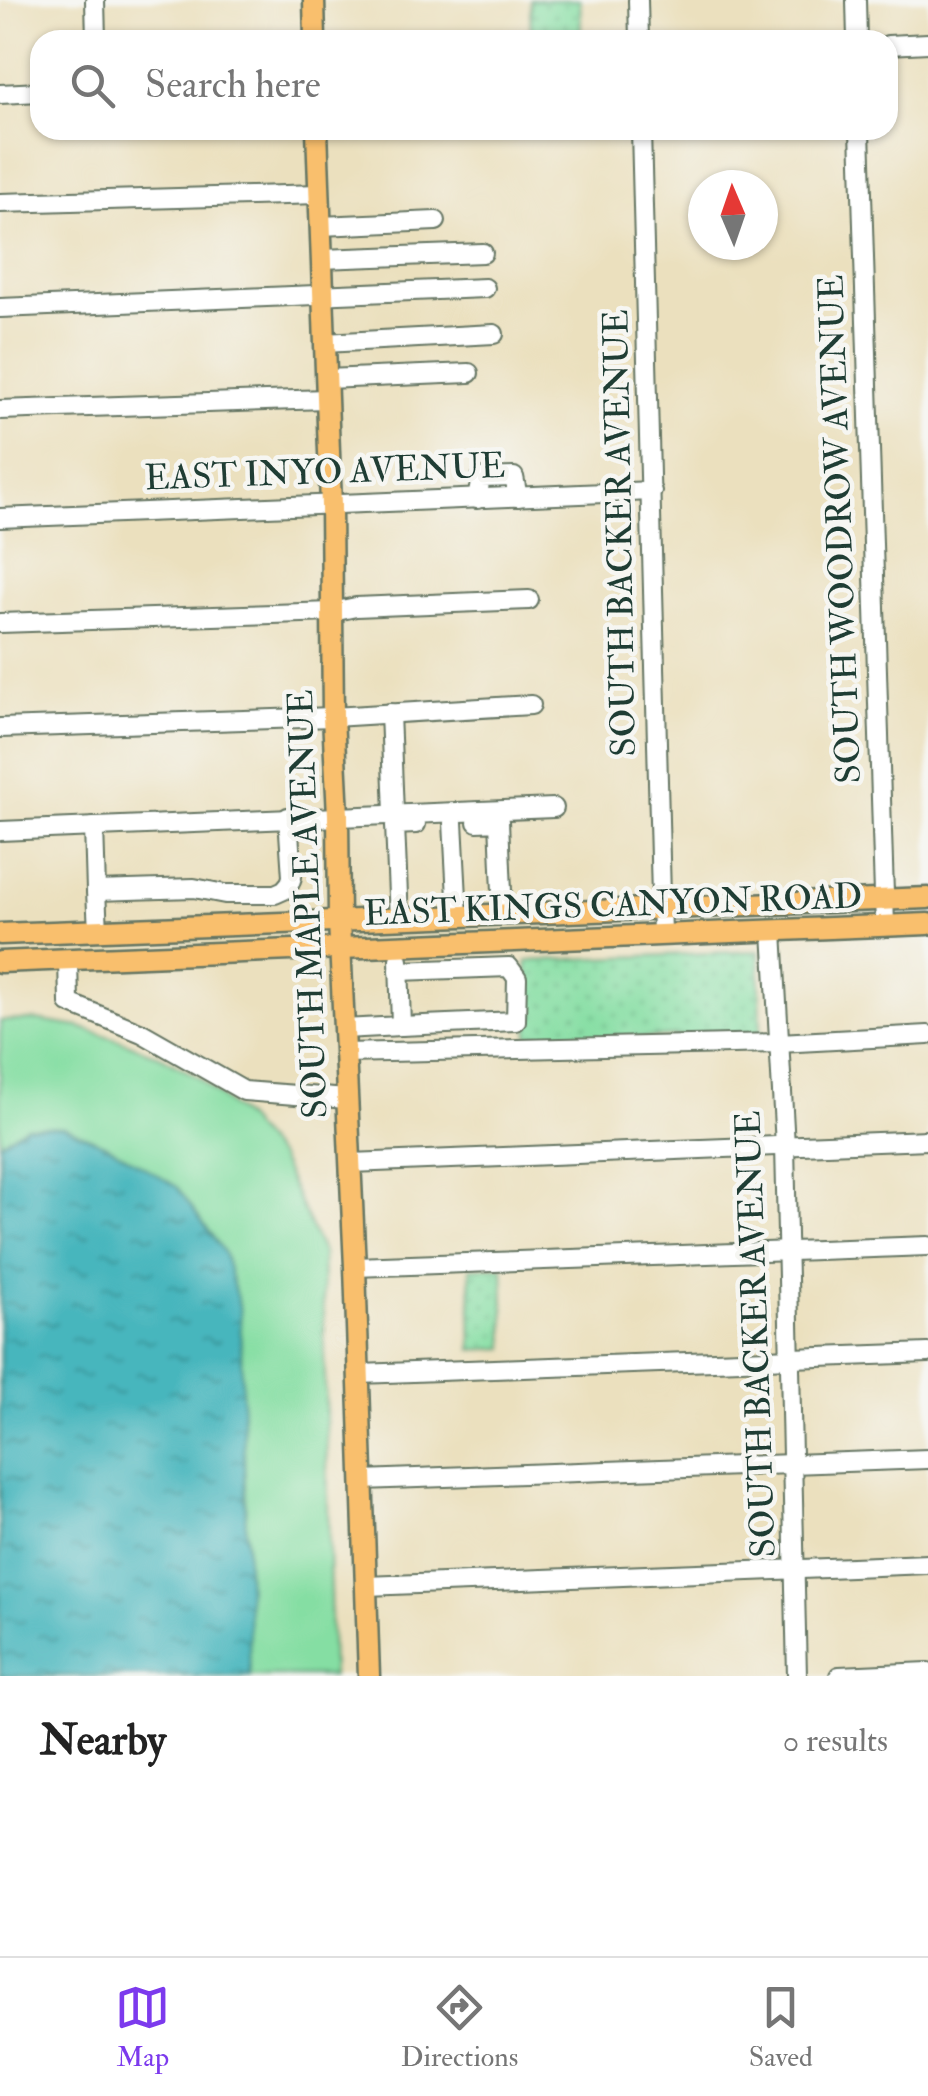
<!DOCTYPE html>
<style>
body{margin:0;font-family:"IM FELL Double Pica",serif;background:#f6f6f6;color:#222}
.compass{position:absolute;left:688px;top:170px;width:90px;height:90px;border-radius:50%;background:#fff;box-shadow:0 2px 8px #0004;rotate:358deg}
.list{margin:0;padding:0;list-style:none}
h2{display:flex;justify-content:space-between;align-items:center;height:130px;margin:0;padding:0 40px;font-size:42px}
h2 small{font-size:32px;font-weight:400;color:#767676}
.icon{flex:none;width:55px;height:55px;fill:none;stroke:currentColor;stroke-width:2;stroke-linecap:round;stroke-linejoin:round}
.map{position:relative;flex:none;width:928px;height:1676px;overflow:hidden}
.search{position:absolute;background:#fff;box-shadow:0 2px 8px #0004;left:30px;right:30px;top:30px;height:110px;display:flex;align-items:center;gap:25px;box-sizing:border-box;padding:0 35px;border-radius:30px;color:#767676;font-size:38px}
.sheet{height:280px;background:#fff}
nav{display:flex;justify-content:space-around;align-items:center;box-sizing:border-box;height:140px;border-top:2px solid #e0e0e0;background:#fff;font-size:28px;color:#767676}
nav a{display:grid;justify-items:center;gap:5px}
nav .on{color:#7c3aed}
.map>svg:first-child{display:block}
.grass{fill:url(#grass-dots);stroke:#528e6c;stroke-width:2.5}
.pitch{fill:#85dea3;stroke:#528e6c;stroke-width:2.5}
.water{fill:url(#water-ripples);stroke:#327a78;stroke-width:2.5}
.lines{fill:none;stroke-linecap:round;stroke-linejoin:round}
.minor-casing{stroke:#667664;stroke-width:22}
.major-casing{stroke:#667664;stroke-width:25}
.minor{stroke:#fff;stroke-width:18}
.major{stroke:#f9bf6d;stroke-width:20}
.labels{text-anchor:middle;dominant-baseline:central;stroke-width:9;stroke-linejoin:round;paint-order:stroke}
.street-label{font-size:35px;fill:#1f3d34;stroke:#f6f6f2}
</style>
<div class="map">
<svg width="928" height="1676" viewBox="0 0 928 1676">
<defs>
<pattern id="grass-dots" width="8" height="8" patternUnits="userSpaceOnUse" patternTransform="scale(2.5)"><rect width="8" height="8" fill="#85dea3"/><path d="M2 2h.1M6 6h.1" fill="none" stroke="#72bf8d" stroke-width="1.8" stroke-linecap="round"/></pattern>
<pattern id="water-ripples" width="26" height="14" patternUnits="userSpaceOnUse" patternTransform="scale(2.5)"><rect width="26" height="14" fill="#46b6bd"/><path d="M2 4q2-2 4 0t4 0M15 11q2-2 4 0t4 0" fill="none" stroke="#3a959a"/></pattern>
</defs>
<rect width="100%" height="100%" fill="#f6f6f2"/>
<filter id="ink" filterUnits="userSpaceOnUse"><feTurbulence type="fractalNoise" baseFrequency=".01" numOctaves="2"/><feDisplacementMap in="SourceGraphic" scale="20" xChannelSelector="R" yChannelSelector="G"/><feConvolveMatrix kernelMatrix="1 2 1 2 8 2 1 2 1" color-interpolation-filters="sRGB"/></filter>
<filter id="wash" filterUnits="userSpaceOnUse"><feTurbulence type="fractalNoise" baseFrequency=".0048" numOctaves="4" result="noise"/><feDisplacementMap in="SourceGraphic" scale="40" xChannelSelector="R" yChannelSelector="G"/><feGaussianBlur stdDeviation="2.25" result="paint"/><feColorMatrix in="noise" values="0 0 0 0 0 0 0 0 0 0 0 0 0 0 0 0 0 1.4 0 .05"/><feComposite in="paint" operator="in"/></filter>
<g filter="url(#wash)">
<rect width="100%" height="100%" fill="#ebe0be"/>
<g class="grass">
<polygon points="530,0 580,0 581,31 531,32"/>
<polygon points="759,951 761,1033 529,1042 527,961"/>
<polygon points="503,1267 505,1348 472,1350 470,1268"/>
</g>
<polygon class="pitch" points="35,1020 79,1027 119,1040 162,1057 199,1078 243,1117 279,1158 322,1252 332,1676 0,1676 0,1021"/>
<polygon class="water" points="27,1126 64,1127 109,1146 177,1187 224,1252 240,1310 250,1676 0,1676 0,1143"/>
</g>
<g filter="url(#ink)">
<g class="lines">
<defs>
<g id="minor">
<polyline points="95,0 96,40"/>
<polyline points="638,0 639,40"/>
<polyline points="856,0 857,40"/>
<polyline points="888,45 928,43"/>
<polyline points="0,94 40,92"/>
<polyline points="641,130 662,935"/>
<polyline points="860,130 885,926"/>
<polyline points="0,203 319,194"/>
<polyline points="320,226 436,221"/>
<polyline points="321,259 483,253"/>
<polyline points="0,308 485,288"/>
<polyline points="324,343 494,334"/>
<polyline points="326,379 469,373"/>
<polyline points="0,410 326,399"/>
<polyline points="477,499 481,478 514,477 518,497"/>
<polyline points="0,518 652,491"/>
<polyline points="0,623 332,612 356,607 529,600"/>
<polyline points="390,713 394,813"/>
<polyline points="0,728 333,717 531,705"/>
<polyline points="453,822 458,917"/>
<polyline points="477,822 499,821 503,915"/>
<polyline points="94,827 96,891"/>
<polyline points="0,831 554,808"/>
<polyline points="399,919 395,825 416,824"/>
<polyline points="98,931 96,891 194,888 225,894 275,894 284,890 290,883 292,877 288,817"/>
<polyline points="773,931 785,1146 797,1676"/>
<polyline points="68,959 69,1003 142,1033 244,1091 347,1099"/>
<polyline points="399,971 509,967 517,978 516,1021 401,1026"/>
<polyline points="343,1029 401,1026 399,960"/>
<polyline points="344,1053 779,1043 928,1035"/>
<polyline points="351,1163 928,1140"/>
<polyline points="355,1267 928,1246"/>
<polyline points="359,1374 928,1353"/>
<polyline points="363,1480 928,1459"/>
<polyline points="366,1586 928,1564"/>
<polyline points="839,1676 928,1672"/>
</g>
<g id="major">
<polyline points="314,0 315,40"/>
<polyline points="317,130 331,505 333,717 338,815 339,921 355,1267 369,1676"/>
<polyline points="0,934 928,898"/>
<polyline points="0,962 928,924"/>
</g>
</defs>
<use href="#minor" class="minor-casing"/>
<use href="#major" class="major-casing"/>
<use href="#minor" class="minor"/>
<use href="#major" class="major"/>
</g>
</g>
<g class="labels">
<g class="street-label">
<text transform="translate(325 472) rotate(-2)">EAST INYO AVENUE</text>
<text transform="translate(840 529) rotate(-92)">SOUTH WOODROW AVENUE</text>
<text transform="translate(620 533) rotate(-91)">SOUTH BACKER AVENUE</text>
<text transform="translate(308 904) rotate(-92)">SOUTH MAPLE AVENUE</text>
<text transform="translate(613 905) rotate(-2)">EAST KINGS CANYON ROAD</text>
<text transform="translate(756 1334) rotate(-92)">SOUTH BACKER AVENUE</text>
</g>
</g>
</svg>
<svg class="compass" viewBox="-18 -18 36 36"><path d="M0-13l5 13h-10z" fill="#e53935"/><path d="M0 13l5-13h-10z" fill="#767676"/></svg>
<div class="search"><svg class="icon" aria-label="search" viewBox="0 0 24 24"><circle cx="10" cy="10" r="6"/><path d="M15 15l6 6"/></svg>Search here</div>
</div>
<section class="sheet">
<h2>Nearby<small>0 results</small></h2>
<ul class="list">
</ul>
</section>
<nav>
<a class="on"><svg class="icon" aria-label="map" viewBox="0 0 24 24"><path d="M3 6l6-2 6 2 6-2v14l-6 2-6-2-6 2zM9 4v14M15 6v14"/></svg>Map</a>
<a><svg class="icon" aria-label="directions" viewBox="0 0 24 24"><path d="M12 3l9 9-9 9-9-9zM9 14v-3h6M13 9l2 2-2 2"/></svg>Directions</a>
<a><svg class="icon" aria-label="saved" viewBox="0 0 24 24"><path d="M7 4h10v16l-5-4-5 4z"/></svg>Saved</a>
</nav>
